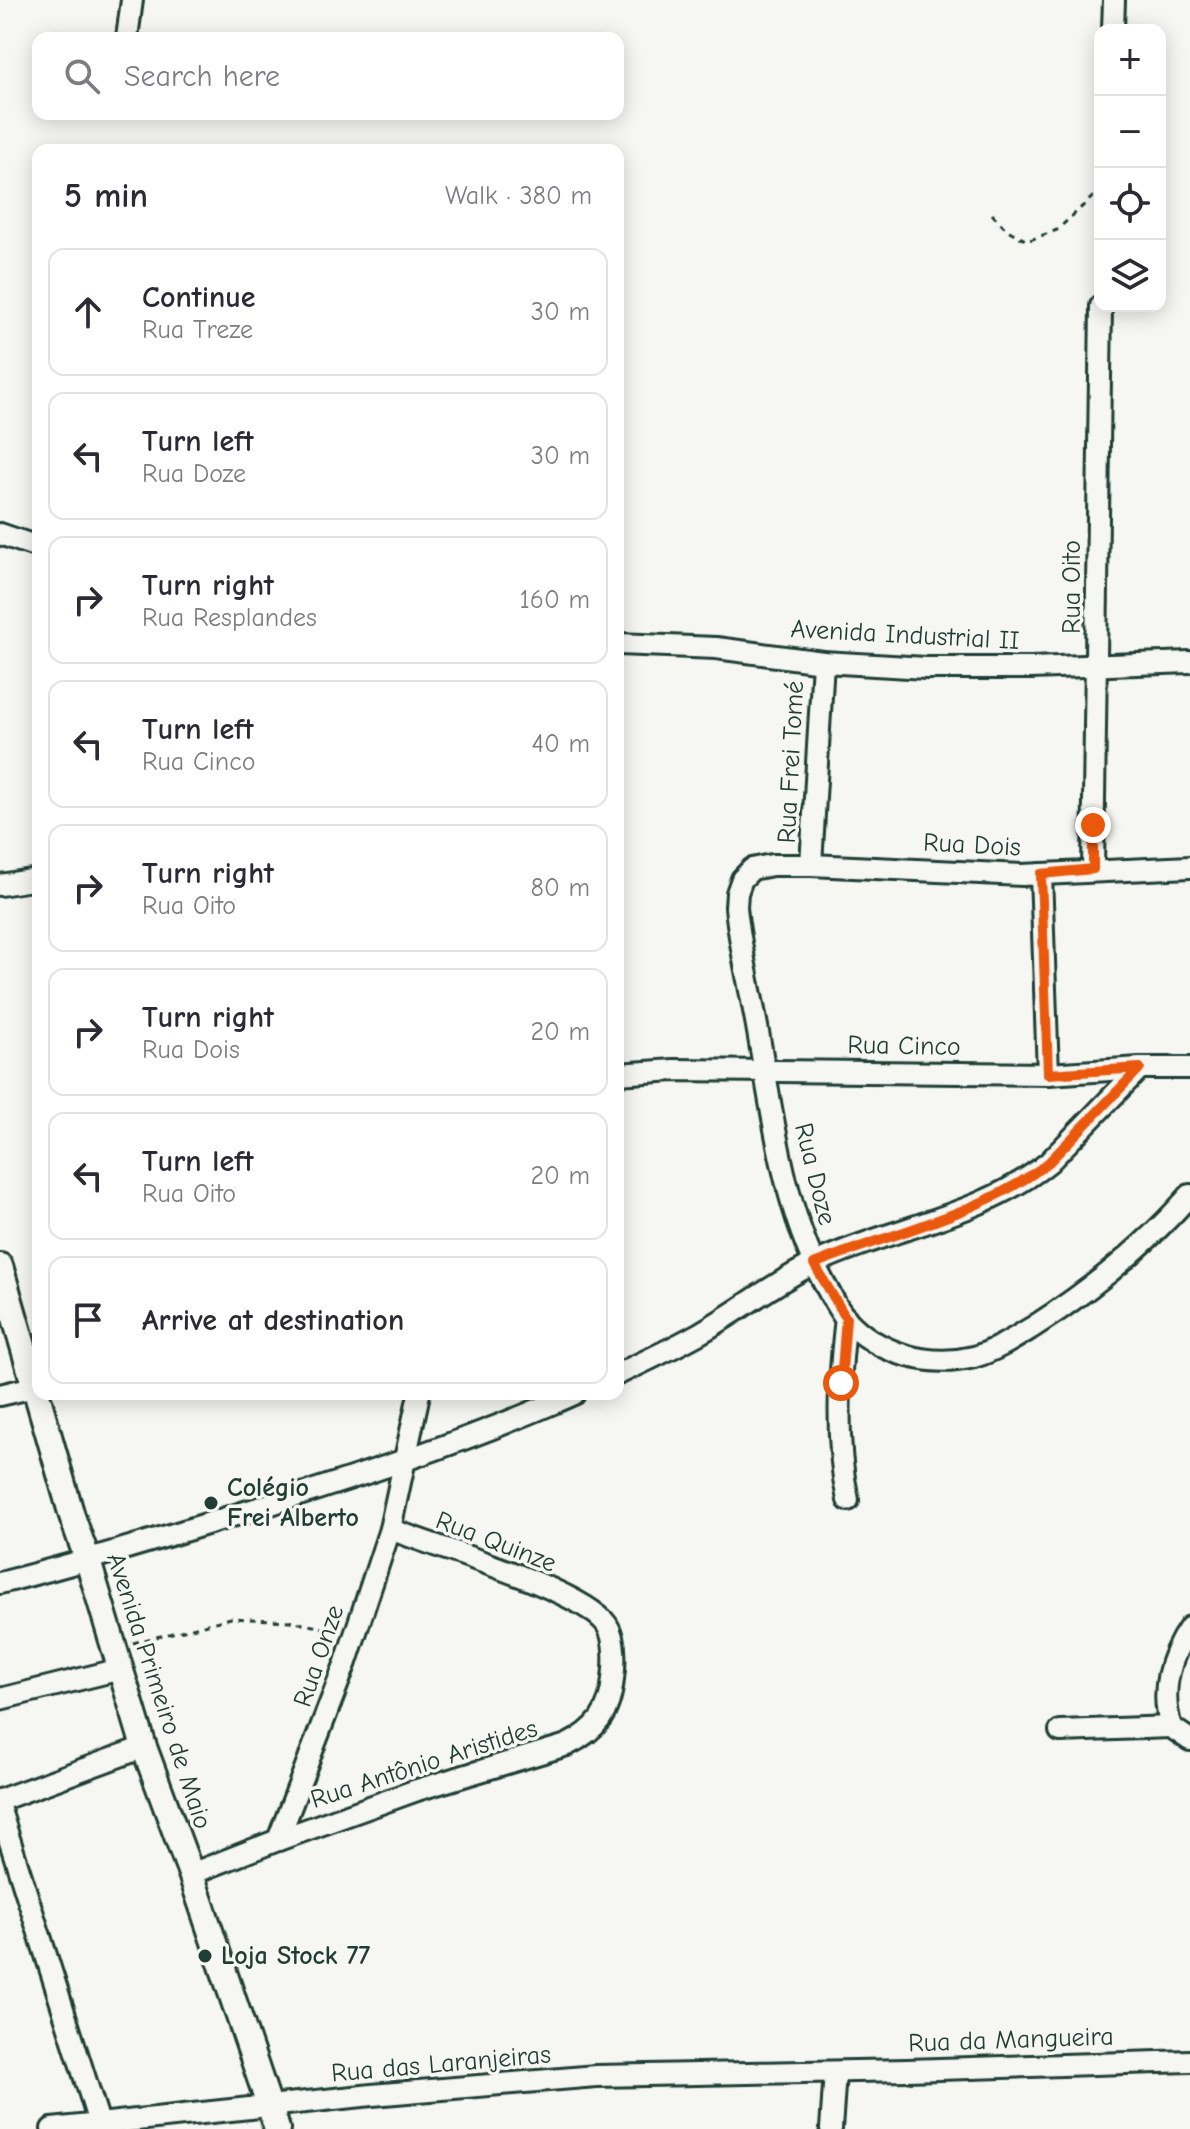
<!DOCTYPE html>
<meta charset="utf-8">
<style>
body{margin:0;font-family:"Comic Neue",sans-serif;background:#f7f7f7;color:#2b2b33}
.controls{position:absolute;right:24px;top:24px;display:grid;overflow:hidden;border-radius:16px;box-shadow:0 4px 20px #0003}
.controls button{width:72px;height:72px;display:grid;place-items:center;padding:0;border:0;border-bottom:2px solid #e1e1e2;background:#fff;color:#2b2b33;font:40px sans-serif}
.stop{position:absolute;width:24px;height:24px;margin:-18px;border:6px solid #ea580c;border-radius:50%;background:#fff}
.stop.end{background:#ea580c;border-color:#fff;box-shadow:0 2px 8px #0008}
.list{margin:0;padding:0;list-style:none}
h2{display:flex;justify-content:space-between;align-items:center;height:104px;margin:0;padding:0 32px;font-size:34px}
h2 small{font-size:26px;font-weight:400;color:#7c7c81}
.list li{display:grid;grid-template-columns:52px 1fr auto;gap:24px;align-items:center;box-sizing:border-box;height:128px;margin:0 16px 16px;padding:0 16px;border:2px solid #e1e1e2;border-radius:16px}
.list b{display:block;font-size:30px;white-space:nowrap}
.list p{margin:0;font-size:26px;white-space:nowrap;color:#7c7c81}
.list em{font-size:26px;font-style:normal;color:#7c7c81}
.icon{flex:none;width:44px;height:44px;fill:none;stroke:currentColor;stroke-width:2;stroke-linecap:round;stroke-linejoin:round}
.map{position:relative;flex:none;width:1190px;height:2129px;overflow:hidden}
.search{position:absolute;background:#fff;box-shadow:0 4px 20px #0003;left:32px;top:32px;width:592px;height:88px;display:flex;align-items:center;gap:20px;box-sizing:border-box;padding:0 28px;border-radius:16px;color:#7c7c81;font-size:30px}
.panel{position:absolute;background:#fff;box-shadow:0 4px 20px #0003;left:32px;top:144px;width:592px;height:1256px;border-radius:16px}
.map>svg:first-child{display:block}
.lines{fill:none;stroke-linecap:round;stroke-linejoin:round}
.minor-casing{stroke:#1f3d34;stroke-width:26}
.major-casing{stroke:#1f3d34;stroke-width:30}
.path{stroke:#1f3d34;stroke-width:3;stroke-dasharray:6 6;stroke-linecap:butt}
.minor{stroke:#f6f6f2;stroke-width:20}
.major{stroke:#f6f6f2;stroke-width:24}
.route{stroke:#ea580c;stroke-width:10}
.poi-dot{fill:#1f3d34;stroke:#f6f6f2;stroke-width:3}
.labels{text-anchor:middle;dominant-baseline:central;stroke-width:7;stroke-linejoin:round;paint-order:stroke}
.street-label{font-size:26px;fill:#1f3d34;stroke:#f6f6f2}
.poi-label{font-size:26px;font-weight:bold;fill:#1f3d34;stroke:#f6f6f2;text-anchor:start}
</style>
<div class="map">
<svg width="1190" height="2129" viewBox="0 0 1190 2129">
<rect width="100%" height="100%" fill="#f6f6f2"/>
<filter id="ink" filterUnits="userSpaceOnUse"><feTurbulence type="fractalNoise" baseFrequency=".0125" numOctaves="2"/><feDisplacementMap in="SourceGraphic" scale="16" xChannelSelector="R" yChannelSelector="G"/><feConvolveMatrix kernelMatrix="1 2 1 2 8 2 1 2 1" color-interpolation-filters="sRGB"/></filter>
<g filter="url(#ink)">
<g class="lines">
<defs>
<g id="minor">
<polyline points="1113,30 1114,0"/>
<polyline points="127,38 132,0"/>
<polyline points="0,534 38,547"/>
<polyline points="618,644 716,648 823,662 926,668 1031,668 1190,662"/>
<polyline points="811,865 823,662"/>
<path d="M1190,867L1022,875L811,865H772L752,869L742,879L737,893L736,907C740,949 751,991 758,1032C773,1116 783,1207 824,1283C831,1295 837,1309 846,1319C878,1354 929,1368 974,1357C995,1351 1015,1338 1033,1327C1091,1290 1145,1246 1190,1195"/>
<polyline points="1093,869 1101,306"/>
<polyline points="1041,874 1048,1074"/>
<polyline points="0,885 38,879"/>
<polyline points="618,1074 674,1070 1048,1074 1140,1068 1190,1068"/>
<path d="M846,1318C839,1378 835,1441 848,1500"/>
<path d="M618,1374C646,1361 673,1348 700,1333C739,1311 775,1282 815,1263C892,1227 982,1217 1049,1162L1140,1068"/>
<polyline points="0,1395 34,1387"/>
<path d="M0,1583C87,1561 172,1535 258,1508C366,1474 471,1440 574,1394"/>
<polyline points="0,1699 121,1669"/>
<path d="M1171,1727C1160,1692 1169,1657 1190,1627"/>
<polyline points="1171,1727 1190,1740"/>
<polyline points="1060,1731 1171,1727"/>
<polyline points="0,1800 144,1747"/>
<polyline points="0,1810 101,2129"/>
<path d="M278,1840L417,1790L567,1745C597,1730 610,1713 613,1679C615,1664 616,1639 607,1625C583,1590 435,1547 390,1529"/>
<polyline points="191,1874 278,1840 346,1662 390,1529 419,1394"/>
<polyline points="52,2129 372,2095 596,2076 907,2070 1190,2061"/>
<polyline points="831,2129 835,2072"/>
</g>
<polyline id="major" points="0,1266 72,1516 88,1561 144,1747 191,1874 277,2129"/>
</defs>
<use href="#minor" class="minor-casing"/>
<use href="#major" class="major-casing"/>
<g class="path">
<polyline points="992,214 1006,229 1027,241 1057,230 1100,190"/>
<polyline points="133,1643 231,1618 290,1621 337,1631"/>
</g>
<use href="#minor" class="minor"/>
<use href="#major" class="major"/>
</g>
</g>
<g class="lines" filter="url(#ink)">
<path class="route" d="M841,1383L846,1318L814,1264C888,1234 988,1212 1049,1162L1140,1068L1048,1074L1041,874L1093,869V825"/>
</g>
<g class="poi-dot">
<circle cx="211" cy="1503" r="8"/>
<circle cx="205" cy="1956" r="8"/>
</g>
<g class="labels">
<g class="street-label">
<text transform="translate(1072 587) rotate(-90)">Rua Oito</text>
<text transform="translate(905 635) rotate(3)">Avenida Industrial II</text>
<text transform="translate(791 762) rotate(-87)">Rua Frei Tomé</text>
<text transform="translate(972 845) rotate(3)">Rua Dois</text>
<text transform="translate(904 1046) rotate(1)">Rua Cinco</text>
<text transform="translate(815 1174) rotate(76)">Rua Doze</text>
<text transform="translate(496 1542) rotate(21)">Rua Quinze</text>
<text transform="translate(319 1656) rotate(-71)">Rua Onze</text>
<text transform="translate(159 1691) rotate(72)">Avenida Primeiro de Maio</text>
<text transform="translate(424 1764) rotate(-18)">Rua Antônio Aristides</text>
<text transform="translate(1011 2040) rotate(-2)">Rua da Mangueira</text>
<text transform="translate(441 2064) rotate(-5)">Rua das Laranjeiras</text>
</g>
<g class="poi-label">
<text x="227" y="1488">Colégio<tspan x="227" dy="30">Frei Alberto</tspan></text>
<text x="221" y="1956">Loja Stock 77</text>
</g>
</g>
</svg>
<div class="controls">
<button>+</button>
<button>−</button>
<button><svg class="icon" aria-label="locate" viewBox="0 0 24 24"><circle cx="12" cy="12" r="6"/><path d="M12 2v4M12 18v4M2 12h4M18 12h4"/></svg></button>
<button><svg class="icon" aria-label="layers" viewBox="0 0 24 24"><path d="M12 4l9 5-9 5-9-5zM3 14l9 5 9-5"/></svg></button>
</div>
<div class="stop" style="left:841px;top:1383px"></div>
<div class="stop end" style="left:1093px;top:825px"></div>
<div class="search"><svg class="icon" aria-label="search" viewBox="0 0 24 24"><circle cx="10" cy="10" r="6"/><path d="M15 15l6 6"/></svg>Search here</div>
<section class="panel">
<h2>5 min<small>Walk · 380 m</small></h2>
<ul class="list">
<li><svg class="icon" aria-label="ahead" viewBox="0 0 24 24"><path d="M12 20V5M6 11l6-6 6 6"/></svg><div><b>Continue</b><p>Rua Treze</p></div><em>30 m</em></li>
<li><svg class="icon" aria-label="left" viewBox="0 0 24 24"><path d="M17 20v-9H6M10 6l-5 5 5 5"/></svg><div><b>Turn left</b><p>Rua Doze</p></div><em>30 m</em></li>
<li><svg class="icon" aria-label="right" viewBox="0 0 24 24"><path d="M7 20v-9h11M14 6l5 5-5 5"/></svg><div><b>Turn right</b><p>Rua Resplandes</p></div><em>160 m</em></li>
<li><svg class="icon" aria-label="left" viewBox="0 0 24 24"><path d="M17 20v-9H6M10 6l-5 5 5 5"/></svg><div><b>Turn left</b><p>Rua Cinco</p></div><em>40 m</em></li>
<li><svg class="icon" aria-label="right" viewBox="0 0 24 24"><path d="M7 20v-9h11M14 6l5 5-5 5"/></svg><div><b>Turn right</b><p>Rua Oito</p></div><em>80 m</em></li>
<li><svg class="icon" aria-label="right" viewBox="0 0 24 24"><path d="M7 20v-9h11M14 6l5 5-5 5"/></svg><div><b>Turn right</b><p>Rua Dois</p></div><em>20 m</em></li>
<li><svg class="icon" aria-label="left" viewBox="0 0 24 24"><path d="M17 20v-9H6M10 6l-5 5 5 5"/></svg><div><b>Turn left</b><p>Rua Oito</p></div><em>20 m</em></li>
<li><svg class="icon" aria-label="arrive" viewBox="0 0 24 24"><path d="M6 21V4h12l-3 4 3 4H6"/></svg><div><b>Arrive at destination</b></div></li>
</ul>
</section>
</div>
